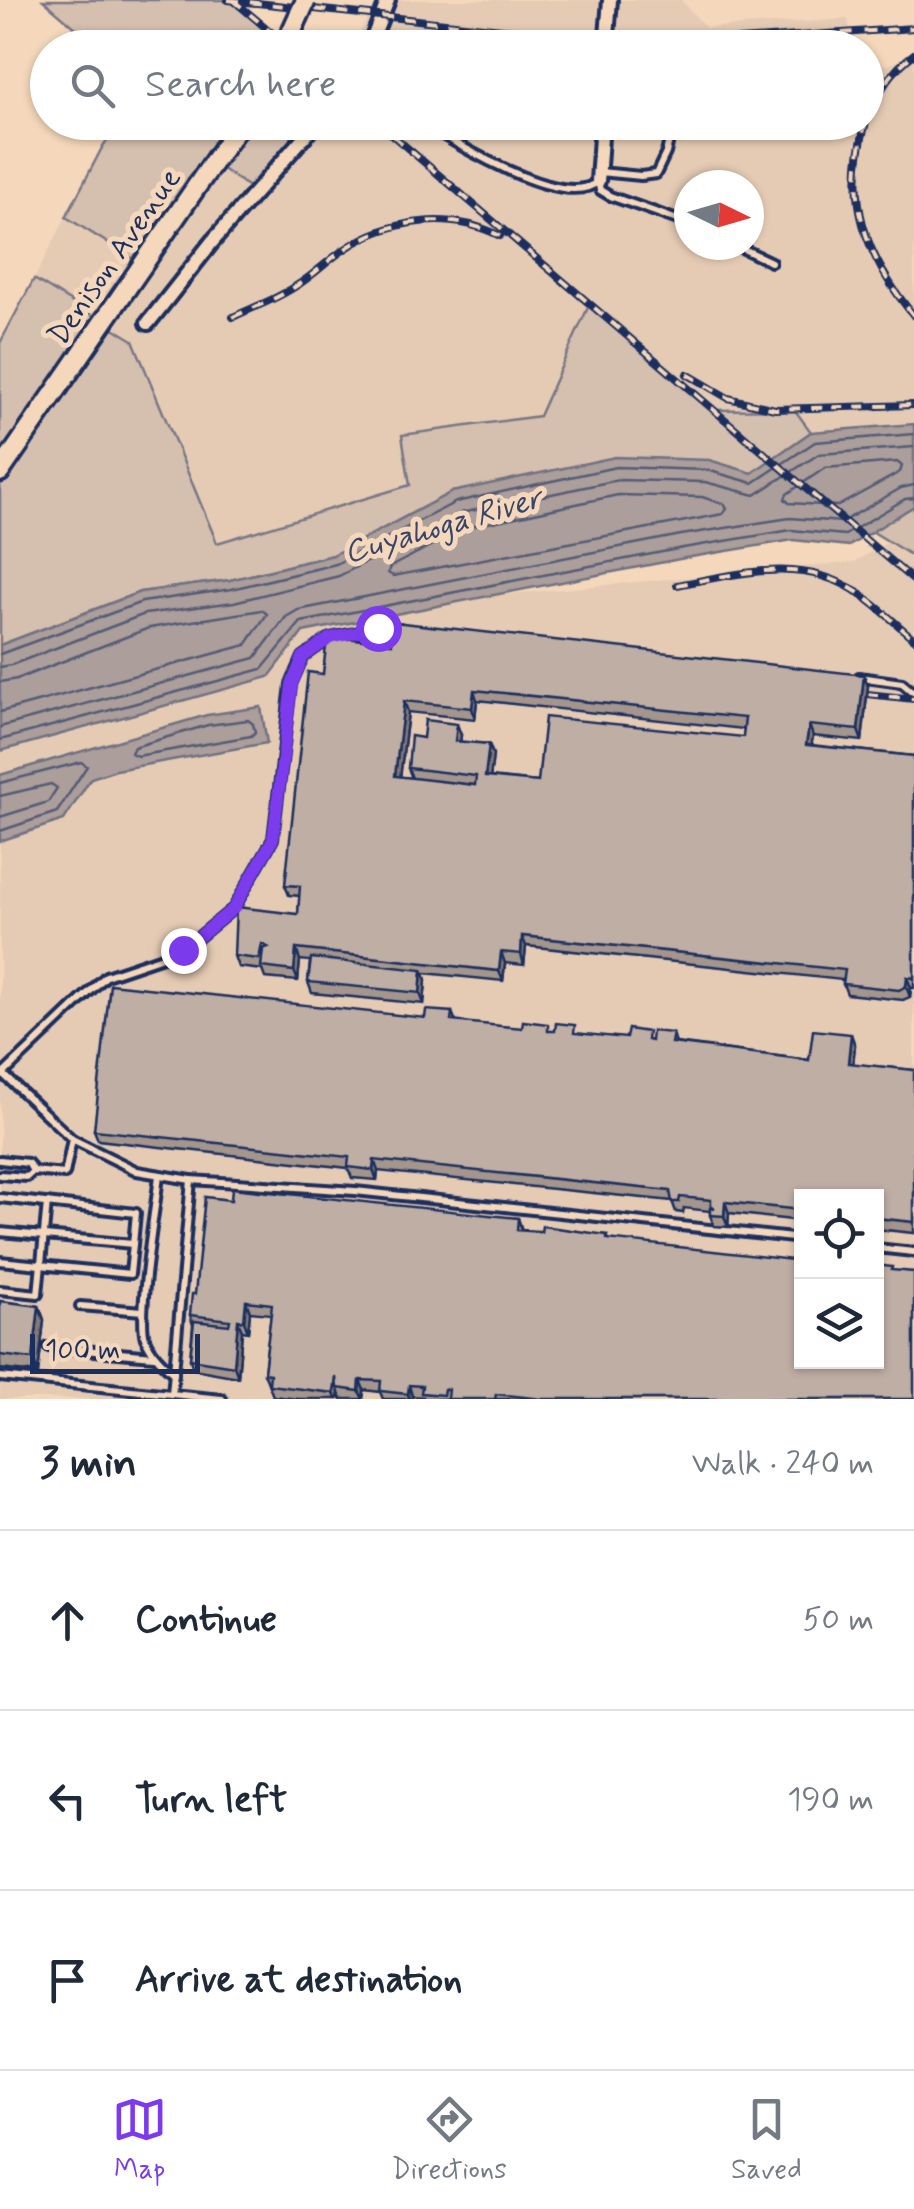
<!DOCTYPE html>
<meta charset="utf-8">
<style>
body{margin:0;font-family:Mynerve,sans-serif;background:#f6f6f7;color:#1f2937}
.controls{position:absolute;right:30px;bottom:30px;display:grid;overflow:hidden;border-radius:0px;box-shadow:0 2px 8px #0004}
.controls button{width:90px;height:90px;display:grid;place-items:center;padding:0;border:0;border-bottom:2px solid #e0e1e3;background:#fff;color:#1f2937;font:50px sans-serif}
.compass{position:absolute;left:674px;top:170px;width:90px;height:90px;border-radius:50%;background:#fff;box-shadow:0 2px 8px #0004;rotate:95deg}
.scale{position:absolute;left:30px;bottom:25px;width:170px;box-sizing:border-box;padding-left:10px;border:5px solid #1b2f5e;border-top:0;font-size:28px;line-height:35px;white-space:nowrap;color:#1b2f5e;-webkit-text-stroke:8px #f5d8bb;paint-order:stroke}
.stop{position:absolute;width:30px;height:30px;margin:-22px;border:8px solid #7c3aed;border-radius:50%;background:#fff}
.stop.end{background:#7c3aed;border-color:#fff;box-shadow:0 2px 10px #0008}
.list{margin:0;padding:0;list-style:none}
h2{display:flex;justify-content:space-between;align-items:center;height:130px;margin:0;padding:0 40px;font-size:42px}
h2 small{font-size:32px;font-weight:400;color:#747a83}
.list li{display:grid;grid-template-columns:65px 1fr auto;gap:30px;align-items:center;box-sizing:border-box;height:180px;padding:0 40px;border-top:2px solid #e0e1e3}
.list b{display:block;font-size:38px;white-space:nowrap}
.list em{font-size:32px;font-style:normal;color:#747a83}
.icon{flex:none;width:55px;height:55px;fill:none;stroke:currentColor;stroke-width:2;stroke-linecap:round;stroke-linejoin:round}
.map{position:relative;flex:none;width:914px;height:1399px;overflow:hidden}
.search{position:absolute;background:#fff;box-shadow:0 2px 8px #0004;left:30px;right:30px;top:30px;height:110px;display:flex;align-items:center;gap:25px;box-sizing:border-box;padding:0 35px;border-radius:55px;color:#747a83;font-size:38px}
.sheet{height:670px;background:#fff}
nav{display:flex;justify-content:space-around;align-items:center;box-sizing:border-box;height:140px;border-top:2px solid #e0e1e3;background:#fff;font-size:28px;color:#747a83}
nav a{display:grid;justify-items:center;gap:5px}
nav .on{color:#7c3aed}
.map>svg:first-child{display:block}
.built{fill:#e5cbb4;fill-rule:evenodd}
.green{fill:#d5bfae;stroke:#787786;stroke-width:2.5}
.water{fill:#ab9e9b;stroke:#717283;stroke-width:2.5}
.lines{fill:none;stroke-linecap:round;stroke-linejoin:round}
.shore{stroke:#555b76;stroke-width:2.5}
.service-casing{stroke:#1b2f5e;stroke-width:14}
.minor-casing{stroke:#1b2f5e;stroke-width:20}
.secondary-casing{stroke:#1b2f5e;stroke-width:25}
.service{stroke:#f5d8bb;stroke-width:6}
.minor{stroke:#f5d8bb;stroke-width:12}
.secondary{stroke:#f5d8bb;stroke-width:18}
.rail-casing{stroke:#1b2f5e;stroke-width:8}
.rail{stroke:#f5d8bb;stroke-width:4;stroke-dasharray:11;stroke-linecap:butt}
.secondary-bridge-casing{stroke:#1b2f5e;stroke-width:25;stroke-linecap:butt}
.secondary-bridge{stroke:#f5d8bb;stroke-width:18}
.wall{fill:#a4968d;stroke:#1b2f5e;stroke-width:2.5;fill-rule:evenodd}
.shaded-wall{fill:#867a73;stroke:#1b2f5e;stroke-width:2.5}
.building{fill:#bfaea4;stroke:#1b2f5e;stroke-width:2.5;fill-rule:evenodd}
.route{stroke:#7c3aed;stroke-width:12}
.labels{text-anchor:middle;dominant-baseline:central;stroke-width:10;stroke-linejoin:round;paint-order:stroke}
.street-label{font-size:30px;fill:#1b2f5e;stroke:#f5d8bb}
.water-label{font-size:32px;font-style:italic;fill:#38456a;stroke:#f5d8bb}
</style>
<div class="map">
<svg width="914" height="1399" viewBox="0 0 914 1399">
<rect width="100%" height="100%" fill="#f5d8bb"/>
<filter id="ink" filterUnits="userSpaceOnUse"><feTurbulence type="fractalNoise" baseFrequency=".01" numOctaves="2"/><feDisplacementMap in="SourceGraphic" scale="20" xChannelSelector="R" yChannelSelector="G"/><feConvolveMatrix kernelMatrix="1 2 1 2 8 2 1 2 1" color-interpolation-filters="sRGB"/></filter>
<g filter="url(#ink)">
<g class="built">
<polygon points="377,0 681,0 706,28 848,19 853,47 352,48"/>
<path d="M914,56V424L811,432L794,409L713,410L540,416L402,435L411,485L217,543L133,340L34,279L66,217L143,265L214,163L257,191L307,123L866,122L867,58L887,65ZM689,185H749V245H689Z"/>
<path d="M890,541L914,557V1399H0V751L269,678L303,632L487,596L854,562ZM802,1196H876V1362H802Z"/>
</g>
<g class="green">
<polygon points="43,0 233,0 290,47 98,47"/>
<polygon points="120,123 307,123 256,192 215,164 143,265 66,217 103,146"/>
<polygon points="34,279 133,340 217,543 410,485 402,435 539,416 589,305 712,410 794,409 811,432 752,473 708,460 452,492 333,555 230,580 140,592 0,645 0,343"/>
<polygon points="914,506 914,557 870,530"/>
</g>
<g class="water">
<polygon points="914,424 914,506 849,546 793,540 685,558 303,632 269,677 0,751 0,645 140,592 230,580 333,555 452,492 615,457 709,460 752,473 811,432"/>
<polygon points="261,707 267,743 116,770 91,778 64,820 0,841 0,775 207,715"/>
</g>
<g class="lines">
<g class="shore">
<polygon points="897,462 902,466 900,472 838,506 789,503 785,499 787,494 825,468"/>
<polygon points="618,495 702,497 724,504 727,509 723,514 393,576 388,573 390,567 465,528"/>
<polyline points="0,654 142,602 232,589 336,564 456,502 616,467 707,470 753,483 815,442 914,434"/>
<polyline points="0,667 11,665 145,614 234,602 339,576 461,513 618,480 705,482 755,495 819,454 914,447"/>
<polyline points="0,682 17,679 149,628 262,610 267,614 246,645 0,712"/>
<polygon points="248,720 253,724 255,732 251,736 137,756 131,753 134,747 208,725"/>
<polyline points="0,727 255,658 286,617 298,610 681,535 790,518 842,522 901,488 914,485"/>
<polyline points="0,740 262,669 301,622 683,548 791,530 845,535 905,499 914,498"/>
<polyline points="0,783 81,762 87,766 57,812 0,831"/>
<polyline points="0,796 51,784 57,788 48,802 0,817"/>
</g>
<defs>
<g id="service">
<path d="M422,122C454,143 566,212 598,181L600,190L610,196L689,224"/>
<polyline points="600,172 641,176 656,174 666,153 673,122"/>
<polyline points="735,245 771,262"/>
<polyline points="859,677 902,683 914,693"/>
<polyline points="0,1077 106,976 183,950 234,908 273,839 291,684 303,657 330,638 378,628 400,628"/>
<polyline points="72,1139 137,1171 191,1180"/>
<polyline points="0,1160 28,1163 33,1171 65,1174 72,1139 3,1074"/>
<polyline points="0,1175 27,1177 33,1171"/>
<path d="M159,1175C156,1206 137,1314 145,1338C151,1353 162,1363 174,1374"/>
<polyline points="0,1198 136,1213 133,1244"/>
<polyline points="0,1232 133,1244 130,1274 0,1261"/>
<polyline points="876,1248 914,1252"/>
<polyline points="0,1290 38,1294 47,1203"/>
<polyline points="80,1306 143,1311"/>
<polyline points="48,1347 154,1356"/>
<polyline points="0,1377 222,1399"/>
<polyline points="172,1394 191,1180 355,1191 802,1239"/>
</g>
<g id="minor">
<polyline points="369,48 388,0"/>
<polyline points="606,48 610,0"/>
<polyline points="598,181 602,122"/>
<polyline points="148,323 212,242 317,122"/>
</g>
<polyline id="secondary" points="0,472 241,122"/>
</defs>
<use href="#service" class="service-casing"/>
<use href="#minor" class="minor-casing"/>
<use href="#secondary" class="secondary-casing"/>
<use href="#service" class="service"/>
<use href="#minor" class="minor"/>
<use href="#secondary" class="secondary"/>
<defs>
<g id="rail">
<polyline points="228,0 607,40 724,41 914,28"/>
<polyline points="233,0 290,48"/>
<path d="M866,121C876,94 891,71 914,54"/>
<polyline points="377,122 914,581"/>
<path d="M866,122C844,200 865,256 914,316"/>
<path d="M233,317C254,307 277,299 296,286C314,275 328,260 345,249C390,219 451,211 500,236"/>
<polyline points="687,374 728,398 775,409 914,405"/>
<path d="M677,585C738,574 804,555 860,594C879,607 896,624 914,639"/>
<polyline points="867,694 914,699"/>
</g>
</defs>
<use href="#rail" class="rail-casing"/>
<use href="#rail" class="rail"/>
<defs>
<polyline id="secondary-bridge" points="284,48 306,0"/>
</defs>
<use href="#secondary-bridge" class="secondary-bridge-casing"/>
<use href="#secondary-bridge" class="secondary-bridge"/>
</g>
<g class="wall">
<path d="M392,643L864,675L868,686L862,741L813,736L811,745L914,756V988H911L910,997L903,1000L847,994L843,984V980L526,946L524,965L505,963L503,981L424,973L426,980L424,1004L312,993L308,982L310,961L300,960L298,981L265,978L262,970L238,967L234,956L298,914L300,896L289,895L285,885L323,674ZM477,700L744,729L743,737L538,782L490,777L493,755L489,744L460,742L461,735L423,738L408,768L412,778L400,777L408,712L475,719Z"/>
<polygon points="452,1012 456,1022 651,1041 673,1033 676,1043 809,1060 855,1045 853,1064 914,1070 914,1233 876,1229 876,1196 802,1196 802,1221 729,1213 728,1227 714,1226 710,1215 710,1211 684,1208 683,1213 676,1212 672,1201 378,1171 377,1180 352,1178 348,1168 98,1140 94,1130 425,1018"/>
<polygon points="231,1200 518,1218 522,1230 607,1235 609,1240 914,1399 423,1399 423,1397 412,1396 412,1399 383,1399 380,1392 364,1390 363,1399 341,1399 339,1393 338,1399 299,1399 273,1396 264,1373 271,1314 250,1312 248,1332 242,1331 238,1377 193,1369 190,1359 193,1325 190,1315 195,1294"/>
<polygon points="0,1301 39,1306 44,1320 38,1373 0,1369"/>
</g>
<g class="shaded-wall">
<polygon points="864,675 868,686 862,741 858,730"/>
<polygon points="474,690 477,700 475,719 472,708"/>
<polygon points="404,701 408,712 399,787 395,776"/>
<polygon points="457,724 461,735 459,752 455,741"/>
<polygon points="809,725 813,736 810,755 806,745"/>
<polygon points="489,744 493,755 489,788 485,777"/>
<polygon points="522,936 526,946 524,965 521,954"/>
<polygon points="296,949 300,960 298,981 294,971"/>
<polygon points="501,952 505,963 503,981 499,971"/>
<polygon points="422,970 426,980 424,1004 420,993"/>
<polygon points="907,977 911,988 910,997 906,986"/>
<polygon points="851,1034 855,1045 852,1074 848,1063"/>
<polygon points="374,1160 378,1171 377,1180 373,1170"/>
<polygon points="725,1202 729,1213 728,1227 724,1216"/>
<polygon points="246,1301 250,1312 248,1332 244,1321"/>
<polygon points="39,1306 44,1320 38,1373 33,1359"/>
<polygon points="238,1320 242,1331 238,1377 234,1366"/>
<polygon points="336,1377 339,1393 338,1399 336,1399 334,1393"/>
<polygon points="360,1380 364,1390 363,1399 359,1391"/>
<polygon points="409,1385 412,1396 412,1399 409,1399 408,1394"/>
</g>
<g class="building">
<path d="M394,622L864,675L858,730L809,725L806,745L914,756V978L907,977L906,986L899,990L843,984L845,970L522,936L521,954L501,952L499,971L296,949L294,971L261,967L263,949L268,947L262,944L259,959L234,956L236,907L298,914L300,886L285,885L308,672L323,674L327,636L392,643ZM474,690L745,718L743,737L545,717L538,782L485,777L489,744L455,741L457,724L425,720L423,738L411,736L408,768L476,776L475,785L395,776L404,701L472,708Z"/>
<polygon points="311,958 422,970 420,993 308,982"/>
<polygon points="110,984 425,1018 426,1010 452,1012 451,1021 522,1028 523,1021 548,1024 548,1031 555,1031 556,1023 575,1025 574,1033 626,1038 628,1029 648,1032 647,1040 651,1041 652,1031 673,1033 671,1043 809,1060 813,1030 851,1034 848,1063 914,1070 914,1222 876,1218 876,1196 802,1196 802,1210 725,1202 724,1216 710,1215 710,1208 715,1209 711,1206 711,1200 680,1197 679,1202 672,1202 670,1191 374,1160 373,1170 348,1167 349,1157 94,1130"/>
<polygon points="232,1188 518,1218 517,1230 541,1232 542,1226 607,1235 607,1239 802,1261 802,1362 876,1362 876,1265 892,1267 891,1270 914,1272 914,1399 543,1399 496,1394 495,1399 447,1399 448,1389 444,1389 443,1395 421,1393 422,1386 409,1385 408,1394 380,1391 381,1381 360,1380 359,1391 337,1388 336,1377 334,1393 269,1385 270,1374 264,1373 272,1304 246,1301 244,1321 238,1320 234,1366 190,1359 194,1321 229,1325 230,1320 190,1315 192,1294 195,1294 205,1197 231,1200"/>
<polygon points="0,1301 39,1306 33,1359 0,1355"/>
</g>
</g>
<g class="lines" filter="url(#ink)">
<polyline class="route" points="183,950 234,908 273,839 292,684 303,657 330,638 378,628"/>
</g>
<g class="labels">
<g class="street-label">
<text transform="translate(115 257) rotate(-55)">Denison Avenue</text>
</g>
<g class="water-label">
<text transform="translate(443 526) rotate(-16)">Cuyahoga River</text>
</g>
</g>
</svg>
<div class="controls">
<button><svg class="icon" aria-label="locate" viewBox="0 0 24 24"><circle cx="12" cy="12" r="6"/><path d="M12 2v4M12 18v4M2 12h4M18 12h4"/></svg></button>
<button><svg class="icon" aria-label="layers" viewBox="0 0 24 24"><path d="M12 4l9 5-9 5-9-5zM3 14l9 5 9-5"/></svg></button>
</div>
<svg class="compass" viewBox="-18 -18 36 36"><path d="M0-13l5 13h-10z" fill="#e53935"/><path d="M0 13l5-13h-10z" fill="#747a83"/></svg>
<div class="scale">100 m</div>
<div class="stop" style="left:378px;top:628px"></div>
<div class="stop end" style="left:183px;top:950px"></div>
<div class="search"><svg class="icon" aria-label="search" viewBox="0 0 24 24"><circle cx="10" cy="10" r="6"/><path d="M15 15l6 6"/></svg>Search here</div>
</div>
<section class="sheet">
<h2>3 min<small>Walk · 240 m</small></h2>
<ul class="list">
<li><svg class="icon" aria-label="ahead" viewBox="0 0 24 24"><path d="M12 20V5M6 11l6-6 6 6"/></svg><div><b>Continue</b></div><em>50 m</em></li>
<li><svg class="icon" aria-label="left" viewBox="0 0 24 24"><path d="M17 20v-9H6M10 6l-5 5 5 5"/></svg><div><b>Turn left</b></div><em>190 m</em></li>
<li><svg class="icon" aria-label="arrive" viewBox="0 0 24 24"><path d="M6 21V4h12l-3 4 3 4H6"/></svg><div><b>Arrive at destination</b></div></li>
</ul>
</section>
<nav>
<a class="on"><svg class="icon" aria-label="map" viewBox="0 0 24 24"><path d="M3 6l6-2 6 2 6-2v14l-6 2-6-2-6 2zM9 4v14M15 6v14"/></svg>Map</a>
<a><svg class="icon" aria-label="directions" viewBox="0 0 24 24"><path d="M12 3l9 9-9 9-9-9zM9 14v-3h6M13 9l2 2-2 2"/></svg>Directions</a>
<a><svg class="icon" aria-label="saved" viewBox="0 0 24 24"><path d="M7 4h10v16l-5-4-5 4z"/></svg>Saved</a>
</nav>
